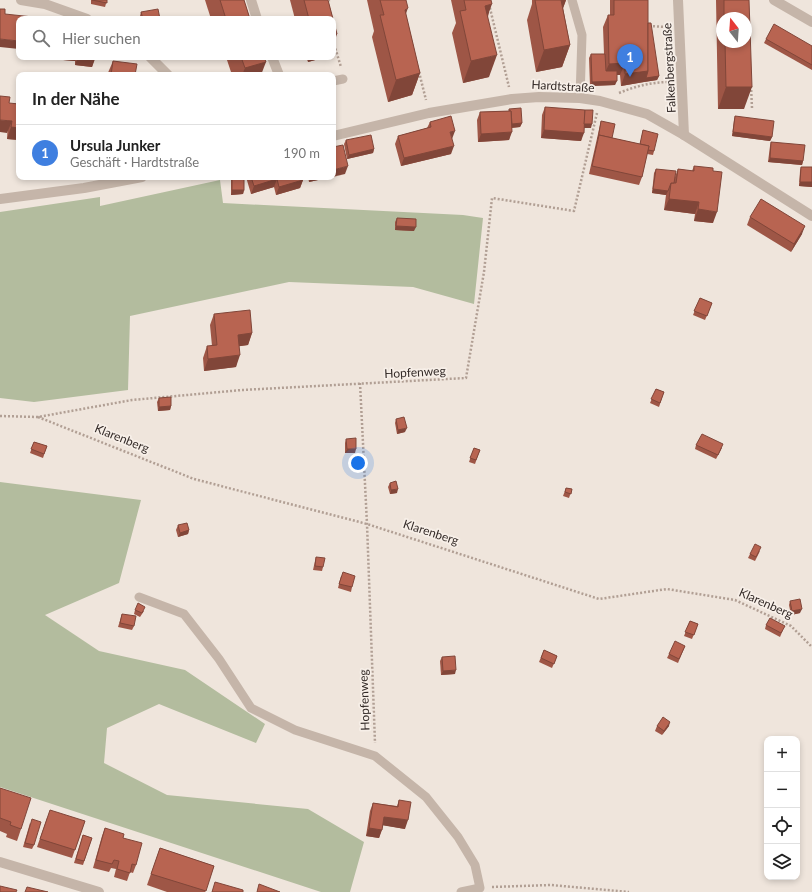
<!DOCTYPE html>
<html lang="de">
<meta charset="utf-8">
<style>
body{margin:0;font-family:Lato,sans-serif;background:#f6f6f6;color:#222}
.controls{position:absolute;right:12px;bottom:12px;display:grid;overflow:hidden;border-radius:8px;box-shadow:0 2px 6px #0003}
.controls button{width:36px;height:36px;display:grid;place-items:center;padding:0;border:0;border-bottom:1px solid #e0e0e0;background:#fff;color:#222;font:20px sans-serif}
.compass{position:absolute;left:716px;top:12px;width:36px;height:36px;border-radius:50%;background:#fff;box-shadow:0 2px 6px #0003;rotate:343deg}
.you{position:absolute;left:358px;top:463px;width:14px;height:14px;margin:-10px;border:3px solid #fff;border-radius:50%;background:#1a73e8;box-shadow:0 0 0 6px #1a73e833}
.badge{display:grid;place-items:center;width:26px;height:26px;border-radius:50%;background:#225050;color:#fff;font-size:13px;font-weight:700}
.pin{position:absolute;translate:-50% -33px;filter:drop-shadow(0 1px 2px #0008)}
.pin::after{content:'';position:absolute;top:21px;width:14px;height:12px;background:inherit;clip-path:polygon(0 0,100% 0,50% 100%)}
.list{margin:0;padding:0;list-style:none}
h2{display:flex;justify-content:space-between;align-items:center;height:52px;margin:0;padding:0 16px;font-size:17px}
h2 small{font-size:13px;font-weight:400;color:#767676}
.list li{display:grid;grid-template-columns:26px 1fr auto;gap:12px;align-items:center;box-sizing:border-box;height:56px;padding:0 16px;border-top:1px solid #e0e0e0}
.list b{display:block;font-size:15px;white-space:nowrap}
.list p{margin:0;font-size:13px;white-space:nowrap;color:#767676}
.list em{font-size:13px;font-style:normal;color:#767676}
.icon{flex:none;width:22px;height:22px;fill:none;stroke:currentColor;stroke-width:2;stroke-linecap:round;stroke-linejoin:round}
.map{position:relative;flex:none;width:812px;height:892px;overflow:hidden}
.search{position:absolute;background:#fff;box-shadow:0 2px 6px #0003;left:16px;top:16px;width:320px;height:44px;display:flex;align-items:center;gap:10px;box-sizing:border-box;padding:0 14px;border-radius:8px;color:#767676;font-size:15px}
.panel{position:absolute;background:#fff;box-shadow:0 2px 6px #0003;left:16px;top:72px;width:320px;height:108px;border-radius:8px}
.map>svg:first-child{display:block}
.green{fill:#b3bc9e}
.lines{fill:none;stroke-linecap:round;stroke-linejoin:round}
.path{stroke:#b19f94;stroke-width:2.5;stroke-dasharray:2 2;stroke-linecap:butt}
.service{stroke:#c5b5a9;stroke-width:9}
.minor{stroke:#c5b5a9;stroke-width:10}
.wall{fill:#9e5646;fill-rule:evenodd}
.shaded-wall{fill:#814639}
.building{fill:#b86451;stroke:#814639}
.labels{text-anchor:middle;dominant-baseline:central;stroke-width:3.5;stroke-linejoin:round;paint-order:stroke}
.street-label{font-size:12px;fill:#342b28;stroke:#f7efe8}
</style>
<div class="map">
<svg width="812" height="892" viewBox="0 0 812 892">
<rect width="100%" height="100%" fill="#efe5dc"/>
<g class="green">
<polygon points="220,180 223,203 463,215 483,218 474,304 413,287 289,282 130,316 128,390 34,402 0,398 0,212 100,197 100,206"/>
<polygon points="0,482 141,500 119,583 45,615 99,651 185,670 265,724 256,743 159,704 107,728 104,763 167,795 308,809 364,842 350,892 321,892 0,787"/>
</g>
<g class="lines">
<g class="path">
<polyline points="488,0 509,87"/>
<polyline points="325,1 330,0"/>
<polyline points="649,26 666,27"/>
<polyline points="333,41 341,67"/>
<polyline points="419,72 426,100"/>
<polyline points="751,86 752,108"/>
<path d="M619,93C636,86 652,82 670,82"/>
<polyline points="360,383 367,524 375,743"/>
<polyline points="0,416 38,417 132,400 242,390 466,378 484,272 492,198 574,211 597,113"/>
<polyline points="38,417 194,479 367,524 599,599 667,589 735,600 791,626 812,647"/>
<polyline points="492,887 551,885 629,892"/>
</g>
<g class="service">
<polyline points="572,0 582,35 580,98"/>
<polyline points="333,81 343,79"/>
<polyline points="139,597 184,614 219,659 251,708 295,730 375,756 426,797 458,837 475,865 480,888 461,892"/>
</g>
<g class="minor">
<polyline points="21,0 45,4 87,19"/>
<polyline points="251,0 257,19"/>
<polyline points="678,0 684,135"/>
<polyline points="774,0 812,22"/>
<polyline points="150,57 168,75"/>
<polyline points="272,57 279,75"/>
<polyline points="333,136 429,113 512,99 539,97 580,98 600,101 647,114 684,135 812,216"/>
<polyline points="0,199 84,188 142,177"/>
<polyline points="0,862 99,892"/>
</g>
</g>
<g class="wall">
<polygon points="91,0 107,0 105,7 91,4"/>
<polygon points="205,0 244,0 250,19 211,19"/>
<polygon points="290,0 328,0 333,19 295,19"/>
<polygon points="367,0 406,0 406,15 420,73 412,95 388,102 372,37 374,31"/>
<polygon points="451,0 491,0 488,17 489,77 463,83 452,33 456,23"/>
<polygon points="532,0 566,0 563,8 570,45 562,67 536,72 527,20 532,4"/>
<polygon points="610,0 648,0 648,23 659,76 657,80 644,82 621,86 620,75 617,75 615,85 590,86 589,58 591,54 604,54 603,27 608,15 610,15"/>
<path d="M716,0H749L744,109H718ZM722,18H746V42H722Z"/>
<polygon points="141,12 160,19 140,19 140,16"/>
<polygon points="766,39 812,46 812,70 764,43"/>
<polygon points="64,57 95,57 92,67 75,65 75,61 63,60"/>
<polygon points="223,57 264,57 261,75 232,75 226,57 223,58"/>
<polygon points="306,57 326,57 308,62"/>
<polygon points="113,61 135,75 107,75"/>
<polygon points="9,103 19,140 7,139"/>
<polygon points="545,107 591,128 584,128 581,141 541,138 542,115"/>
<polygon points="509,109 522,123 520,127 512,128 509,140 478,142 477,120 480,112 509,111"/>
<polygon points="735,116 772,137 770,141 732,136 734,120"/>
<polygon points="601,121 612,138 640,144 643,130 654,151 653,155 647,154 642,177 639,185 589,174 600,125"/>
<polygon points="430,122 452,139 451,154 401,166 395,144 398,136 427,128"/>
<polygon points="346,140 374,149 373,153 347,159 344,144"/>
<polygon points="771,142 803,161 802,165 768,162 770,146"/>
<polygon points="694,166 713,223 694,221 695,214 664,210 666,195 652,193 654,173 656,169 675,177 678,169 692,171"/>
<polygon points="801,167 812,167 812,187 799,186 800,171"/>
<polygon points="345,174 309,182 308,177 333,177"/>
<polygon points="231,177 244,177 244,190 243,194 231,195"/>
<polygon points="246,177 303,177 303,180 300,188 276,195 274,187 251,194"/>
<polygon points="750,217 802,234 791,252 747,225"/>
<polygon points="397,218 414,231 395,230 395,222"/>
<polygon points="700,298 712,303 705,320 693,315"/>
<polygon points="214,314 252,333 248,345 239,346 236,367 204,371 203,358 207,346 212,346 210,325"/>
<polygon points="656,389 664,392 659,407 650,403"/>
<polygon points="159,398 171,406 170,410 158,411 157,402"/>
<polygon points="396,419 405,432 397,434 395,423"/>
<polygon points="346,439 355,453 345,453 345,443"/>
<polygon points="34,442 47,446 43,458 30,453"/>
<polygon points="696,445 722,448 716,459 695,449"/>
<polygon points="474,448 480,450 475,464 469,462"/>
<polygon points="390,483 397,493 390,494 388,487"/>
<polygon points="566,488 572,489 569,498 563,496"/>
<polygon points="178,525 189,530 188,534 178,537 176,530"/>
<polygon points="760,551 755,561 748,558 750,554"/>
<polygon points="316,557 323,567 322,571 313,570 315,561"/>
<polygon points="341,576 352,587 351,592 338,588"/>
<polygon points="790,601 800,613 791,615 789,605"/>
<polygon points="135,610 144,611 140,617 134,614"/>
<polygon points="122,614 134,626 132,630 118,627"/>
<polygon points="690,621 698,624 692,639 684,636"/>
<polygon points="766,625 783,630 780,637 765,629"/>
<polygon points="685,646 678,663 667,658 669,654"/>
<polygon points="544,650 557,656 552,668 539,662"/>
<polygon points="442,657 455,674 441,675 440,661"/>
<polygon points="657,726 669,726 662,735 655,731"/>
<polygon points="0,788 21,829 17,841 6,837 7,834 0,831"/>
<polygon points="399,800 405,829 383,825 379,838 366,836 370,811 373,803 397,806"/>
<polygon points="47,818 85,821 72,858 37,847"/>
<polygon points="30,823 34,845 32,849 23,847"/>
<polygon points="105,828 123,838 136,865 133,873 130,872 127,881 114,877 116,869 111,868 109,872 93,868 102,836"/>
<polygon points="83,835 92,838 83,865 74,863"/>
<polygon points="160,848 214,866 205,892 167,892 147,885"/>
</g>
<g class="shaded-wall">
<polygon points="558,0 566,0 561,14"/>
<polygon points="492,4 484,26 485,6"/>
<polygon points="408,8 400,30 405,10"/>
<polygon points="337,34 333,46 333,35"/>
<polygon points="0,39 19,41 19,49 0,47"/>
<polygon points="570,45 562,67 536,72 544,50"/>
<polygon points="497,55 489,77 463,83 471,61"/>
<polygon points="64,57 77,57 75,61 63,60"/>
<polygon points="78,57 95,59 92,67 75,65"/>
<polygon points="309,57 326,57 308,62"/>
<polygon points="266,62 261,75 242,75 245,68"/>
<polygon points="625,63 620,75 604,75 609,64"/>
<polygon points="648,71 659,76 657,80 644,82 621,86 625,74"/>
<polygon points="420,73 412,95 388,102 396,80"/>
<polygon points="617,81 615,85 590,86 592,82"/>
<polygon points="726,87 752,87 744,109 718,109"/>
<polygon points="0,120 12,121 7,133 0,132"/>
<polygon points="522,123 520,127 508,128 510,124"/>
<polygon points="583,124 592,124 591,128 582,128"/>
<polygon points="11,127 19,128 19,140 7,139"/>
<polygon points="544,130 584,133 581,141 541,138"/>
<polygon points="455,131 452,139 450,132"/>
<polygon points="512,132 509,140 478,142 481,134"/>
<polygon points="733,132 772,137 770,141 732,136"/>
<polygon points="454,146 451,154 401,166 404,158"/>
<polygon points="374,149 373,153 347,159 349,155"/>
<polygon points="770,158 803,161 802,165 768,162"/>
<polygon points="348,166 345,174 309,182 311,177 333,177 333,170"/>
<polygon points="277,179 274,187 251,194 254,186"/>
<polygon points="303,180 300,188 276,195 279,187"/>
<polygon points="800,182 812,182 812,187 799,186"/>
<polygon points="653,189 668,191 666,195 652,193"/>
<polygon points="232,190 244,190 243,194 231,195"/>
<polygon points="669,199 699,202 695,214 664,210"/>
<polygon points="698,209 717,212 713,223 694,221"/>
<polygon points="396,226 416,227 414,231 395,230"/>
<polygon points="805,226 802,234 791,252 794,244"/>
<polygon points="252,333 248,345 234,347 238,335"/>
<polygon points="240,355 236,367 204,371 208,359"/>
<polygon points="171,406 170,410 158,411 159,407"/>
<polygon points="407,428 405,432 397,434 398,430"/>
<polygon points="347,449 356,449 355,453 345,453"/>
<polygon points="398,489 397,493 390,494 391,490"/>
<polygon points="189,530 188,534 178,537 180,533"/>
<polygon points="802,609 800,613 791,615 792,611"/>
<polygon points="456,670 455,674 441,675 443,671"/>
<polygon points="670,722 669,726 662,735 664,731"/>
<polygon points="384,817 408,820 405,829 381,825"/>
<polygon points="369,828 382,830 379,838 366,836"/>
</g>
<g class="building">
<polygon points="92,0 107,0 107,3"/>
<polygon points="220,0 244,0 250,19 226,19"/>
<polygon points="304,0 328,0 337,34 333,35 333,19 309,19"/>
<polygon points="380,0 406,0 408,8 405,10 420,73 396,80 380,15 384,15"/>
<polygon points="464,0 491,0 492,4 485,6 497,55 471,61 460,11 466,10"/>
<polygon points="535,0 561,0 570,45 544,50"/>
<polygon points="614,0 648,0 648,71 625,74 625,63 609,64 608,15 614,15"/>
<polygon points="724,0 749,0 752,87 726,87 725,42 746,42 746,18 724,18"/>
<polygon points="0,9 5,9 5,14 33,17 33,19 19,19 19,41 0,39"/>
<polygon points="158,9 160,19 143,19 141,12"/>
<polygon points="648,23 651,23 659,76 646,78 648,71"/>
<polygon points="774,24 812,46 812,65 766,39"/>
<polygon points="591,54 605,54 606,71 617,71 617,81 592,82"/>
<polygon points="81,57 95,57 95,59"/>
<polygon points="241,57 264,57 266,62 245,68"/>
<polygon points="113,61 137,64 135,75 111,75"/>
<polygon points="0,96 10,97 9,103 19,104 19,128 11,127 12,121 0,120"/>
<polygon points="545,107 585,110 584,133 544,130"/>
<polygon points="521,108 522,123 512,124 511,111 509,111 509,109"/>
<polygon points="585,110 593,110 592,124 584,124"/>
<polygon points="511,111 512,132 481,134 480,112"/>
<polygon points="451,116 455,131 450,132 454,146 404,158 398,136 431,127 430,122"/>
<polygon points="735,116 774,121 772,137 733,132"/>
<polygon points="601,121 615,124 612,138 599,135 598,139"/>
<polygon points="643,130 658,134 654,151 648,150 649,146 640,144"/>
<polygon points="371,135 374,149 349,155 346,140"/>
<polygon points="599,135 649,146 642,177 592,166"/>
<polygon points="771,142 805,145 803,161 770,158"/>
<polygon points="343,145 348,166 333,170 333,147"/>
<polygon points="694,166 713,168 713,171 722,172 717,212 698,209 699,202 669,199 671,183 676,183 678,169 694,171"/>
<polygon points="801,167 812,167 812,182 800,182"/>
<polygon points="656,169 676,171 674,183 671,183 668,191 653,189"/>
<rect x="232" y="177" width="12" height="13"/>
<polygon points="251,177 303,177 303,180 279,187 277,179 254,186"/>
<polygon points="761,199 805,226 794,244 750,217"/>
<polygon points="397,218 416,219 416,227 396,226"/>
<polygon points="700,298 712,303 707,316 694,311"/>
<polygon points="250,310 252,333 238,335 240,355 208,359 207,346 217,345 214,314"/>
<polygon points="656,389 664,392 660,403 651,399"/>
<polygon points="171,397 171,406 159,407 159,398"/>
<polygon points="404,417 407,428 398,430 396,419"/>
<polygon points="702,434 723,444 718,455 696,445"/>
<polygon points="356,438 356,449 347,449 346,439"/>
<polygon points="34,442 47,446 44,454 31,449"/>
<polygon points="474,448 480,450 476,460 470,458"/>
<polygon points="396,481 398,489 391,490 390,483"/>
<polygon points="566,488 572,489 571,494 565,492"/>
<polygon points="187,523 189,530 180,533 178,525"/>
<polygon points="755,544 761,547 756,557 750,554"/>
<polygon points="316,557 325,558 323,567 315,566"/>
<polygon points="343,572 355,576 352,587 339,584"/>
<polygon points="800,599 802,609 792,611 790,601"/>
<polygon points="138,603 145,607 142,613 135,610"/>
<polygon points="122,614 136,616 134,626 120,623"/>
<polygon points="770,618 785,626 781,633 766,625"/>
<polygon points="690,621 698,624 694,635 685,632"/>
<polygon points="675,641 685,646 679,659 669,654"/>
<polygon points="544,650 557,656 554,664 541,658"/>
<polygon points="455,656 456,670 443,671 442,657"/>
<polygon points="663,717 670,722 664,731 657,726"/>
<polygon points="0,788 31,798 21,829 10,825 11,822 0,818"/>
<polygon points="399,800 411,802 408,820 384,817 382,830 369,828 373,803 398,807"/>
<polygon points="50,810 85,821 75,850 40,839"/>
<polygon points="32,819 41,822 34,845 25,843"/>
<polygon points="105,828 124,834 123,838 142,843 136,865 132,864 130,873 117,869 119,861 114,860 112,864 96,860"/>
<polygon points="83,835 92,838 84,861 76,859"/>
<polygon points="160,848 214,866 206,891 151,874"/>
<polygon points="215,882 243,890 243,892 212,892"/>
<polygon points="259,884 280,892 257,892"/>
<polygon points="0,886 17,890 16,892 0,892"/>
<polygon points="27,887 48,892 25,892"/>
</g>
<g class="labels">
<g class="street-label">
<text transform="translate(669 68) rotate(-93)">Falkenbergstraße</text>
<text transform="translate(563 86) rotate(3)">Hardtstraße</text>
<text transform="translate(415 372) rotate(-3)">Hopfenweg</text>
<text transform="translate(122 438) rotate(22)">Klarenberg</text>
<text transform="translate(431 532) rotate(18)">Klarenberg</text>
<text transform="translate(766 603) rotate(24)">Klarenberg</text>
<text transform="translate(364 700) rotate(-92)">Hopfenweg</text>
</g>
</g>
</svg>
<div class="controls">
<button>+</button>
<button>−</button>
<button><svg class="icon" aria-label="locate" viewBox="0 0 24 24"><circle cx="12" cy="12" r="6"/><path d="M12 2v4M12 18v4M2 12h4M18 12h4"/></svg></button>
<button><svg class="icon" aria-label="layers" viewBox="0 0 24 24"><path d="M12 4l9 5-9 5-9-5zM3 14l9 5 9-5"/></svg></button>
</div>
<svg class="compass" viewBox="-18 -18 36 36"><path d="M0-13l5 13h-10z" fill="#e53935"/><path d="M0 13l5-13h-10z" fill="#767676"/></svg>
<div class="you"></div>
<div class="pin badge" style="left:630px;top:77px;background:#3f7fe0">1</div>
<div class="search"><svg class="icon" aria-label="search" viewBox="0 0 24 24"><circle cx="10" cy="10" r="6"/><path d="M15 15l6 6"/></svg>Hier suchen</div>
<section class="panel">
<h2>In der Nähe<small></small></h2>
<ul class="list">
<li><span class="badge" style="background:#3f7fe0">1</span><div><b>Ursula Junker</b><p>Geschäft · Hardtstraße</p></div><em>190 m</em></li>
</ul>
</section>
</div>
